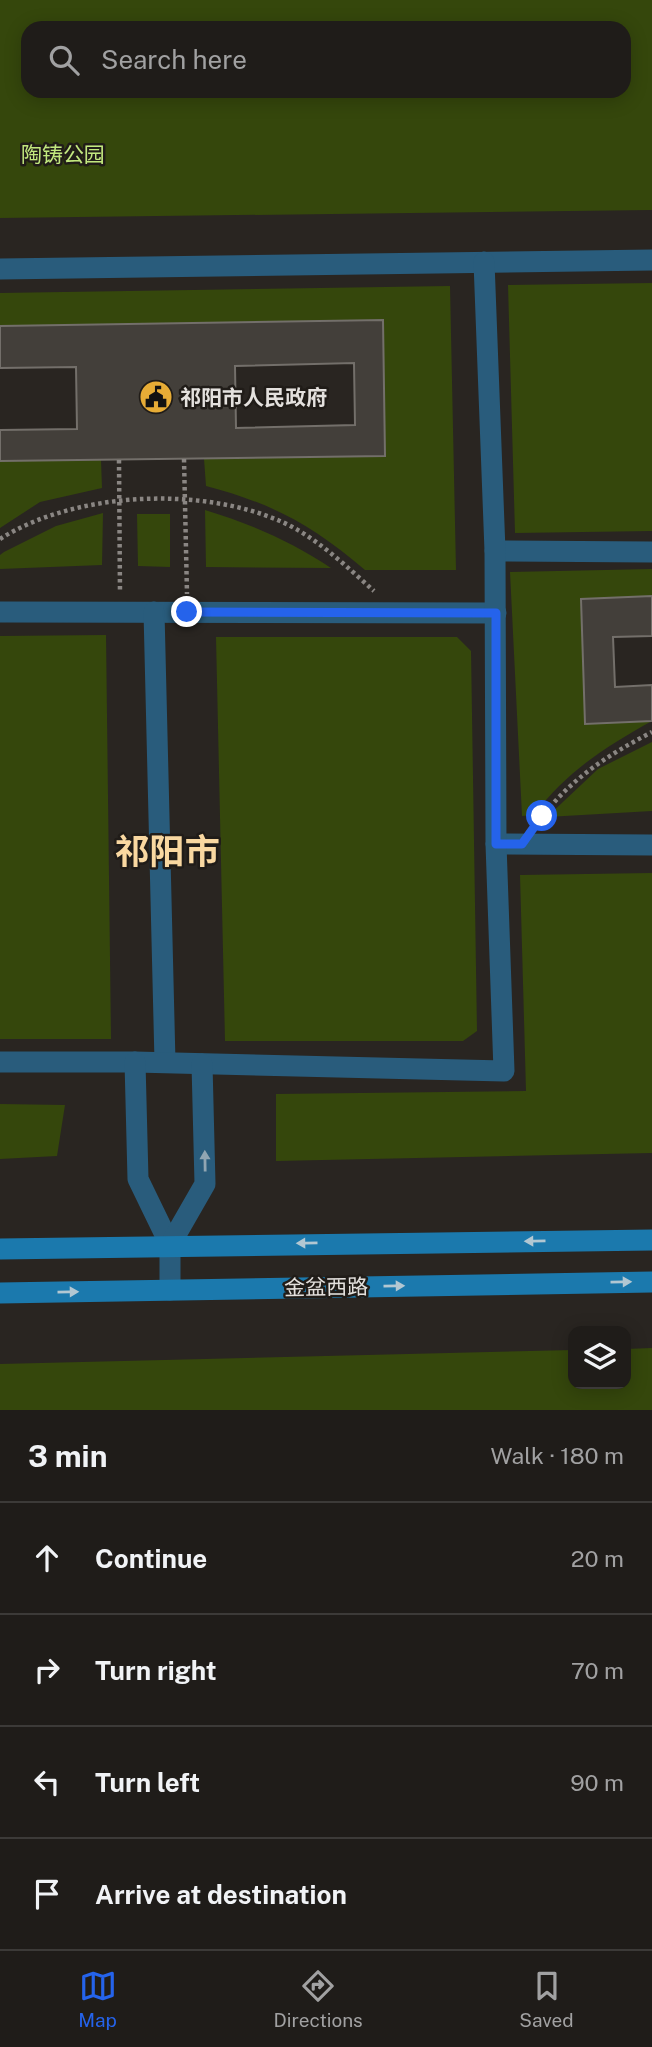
<!DOCTYPE html>
<meta charset="utf-8">
<style>
body{margin:0;font-family:"Public Sans","Noto Sans SC",sans-serif;background:#272522;color:#f1f3f6}
.controls{position:absolute;right:21px;bottom:21px;display:grid;overflow:hidden;border-radius:14px;box-shadow:0 4px 18px #0003}
.controls button{width:63px;height:63px;display:grid;place-items:center;padding:0;border:0;border-bottom:2px solid #3c3a38;background:#1f1c19;color:#f1f3f6;font:35px sans-serif}
.stop{position:absolute;width:21px;height:21px;margin:-16px;border:5px solid #2563eb;border-radius:50%;background:#fff}
.stop.end{background:#2563eb;border-color:#fff;box-shadow:0 2px 7px #0008}
.list{margin:0;padding:0;list-style:none}
h2{display:flex;justify-content:space-between;align-items:center;height:91px;margin:0;padding:0 28px;font-size:30px}
h2 small{font-size:23px;font-weight:400;color:#a1a1a2}
.list li{display:grid;grid-template-columns:46px 1fr auto;gap:21px;align-items:center;box-sizing:border-box;height:112px;padding:0 28px;border-top:2px solid #3c3a38}
.list b{display:block;font-size:26px;white-space:nowrap}
.list em{font-size:23px;font-style:normal;color:#a1a1a2}
.icon{flex:none;width:38px;height:38px;fill:none;stroke:currentColor;stroke-width:2;stroke-linecap:round;stroke-linejoin:round}
.map{position:relative;flex:none;width:652px;height:1410px;overflow:hidden}
.search{position:absolute;background:#1f1c19;box-shadow:0 4px 18px #0003;left:21px;right:21px;top:21px;height:77px;display:flex;align-items:center;gap:18px;box-sizing:border-box;padding:0 24px;border-radius:21px;color:#a1a1a2;font-size:26px}
.sheet{height:539px;background:#1f1c19}
nav{display:flex;justify-content:space-around;align-items:center;box-sizing:border-box;height:98px;border-top:2px solid #3c3a38;background:#1f1c19;font-size:19px;color:#a1a1a2}
nav a{display:grid;justify-items:center;gap:4px}
nav .on{color:#2563eb}
.map>svg:first-child{display:block}
.green{fill:#35470c;fill-rule:evenodd}
.building{fill:#433f3a;stroke:#736f6a;stroke-width:2;fill-rule:evenodd}
.lines{fill:none;stroke-linecap:round;stroke-linejoin:round}
.path{stroke:#8a8683;stroke-width:4.5;stroke-dasharray:3.5 3.5;stroke-linecap:butt}
.street{stroke:#295c7c;stroke-width:21}
.secondary{stroke:#1b79ad;stroke-width:21}
.oneway{fill:#90a5b2}
.oneway2{fill:#b2c7d2}
.route{stroke:#2563eb;stroke-width:9}
.labels{text-anchor:middle;dominant-baseline:central;stroke-width:5;stroke-linejoin:round;paint-order:stroke}
.park-label{font-size:21px;fill:#c2e87f;stroke:#201c18}
.poi-label{font-size:21px;font-weight:bold;fill:#e4e1de;stroke:#201c18;text-anchor:start}
.street-label{font-size:21px;fill:#e4e1de;stroke:#201c18}
.town-label{font-size:35px;font-weight:bold;fill:#f9d8a1;stroke:#201c18}
</style>
<div class="map">
<svg width="652" height="1410" viewBox="0 0 652 1410">
<rect width="100%" height="100%" fill="#292521"/>
<g class="green">
<path d="M0,0H652V210L0,218ZM28,28H624V91H28Z"/>
<polygon points="652,283 652,531 515,533 508,285"/>
<path d="M450,286L456,570H365C312,525 274,504 206,486L204,459L385,456L383,320L0,326V293Z"/>
<polygon points="101,460 102,488 40,502 0,528 0,461"/>
<path d="M205,510C251,524 290,541 331,568L206,567Z"/>
<polygon points="103,513 102,565 0,569 0,555 4,552 56,526"/>
<polygon points="137,514 170,514 170,567 138,566"/>
<path d="M652,569V596L581,600L585,724L652,721C605,747 566,772 534,815L522,816L510,572Z"/>
<polygon points="106,635 111,1039 0,1039 0,636"/>
<polygon points="216,637 457,637 471,651 477,1031 463,1041 225,1041"/>
<polygon points="652,742 652,811 547,817 598,769"/>
<polygon points="652,873 652,1153 276,1161 276,1094 526,1091 520,875"/>
<polygon points="0,1104 65,1105 57,1156 0,1159"/>
<polygon points="652,1348 652,1410 0,1410 0,1364 573,1350 573,1384 626,1384 626,1349"/>
</g>
<g class="building">
<path d="M383,320L385,456L0,461V430L77,429L76,367L0,368V326ZM354,363L355,425L236,428L235,366Z"/>
<polygon points="652,596 652,636 613,637 615,687 652,685 652,721 585,724 581,599"/>
</g>
<g class="lines">
<g class="path">
<polyline points="184,459 187,594"/>
<polyline points="119,460 120,593"/>
<path d="M0,539C74,492 199,486 280,521C315,536 346,566 374,591"/>
<path d="M537,824C567,781 606,756 652,732"/>
</g>
<g class="street">
<polyline points="0,269 652,260"/>
<polyline points="495,551 652,552"/>
<polyline points="0,612 496,613"/>
<polyline points="154,612 165,1062"/>
<polyline points="496,844 652,845"/>
<polyline points="0,1062 135,1062 504,1071 496,844 495,551 484,262"/>
<polyline points="135,1062 138,1179 170,1245 170,1290"/>
<polyline points="170,1245 205,1184 202,1064"/>
</g>
<g class="secondary">
<polyline points="0,1249 652,1240"/>
<polyline points="0,1293 652,1282"/>
</g>
</g>
<defs><path id="oneway-solid" d="M-6-.8H1V-3.2L6.5 0L1 3.2V.8H-6Z" transform="scale(1.75)"/></defs>
<use class="oneway" href="#oneway-solid" transform="translate(205 1161) rotate(-91)"/>
<g class="oneway2">
<use href="#oneway-solid" transform="translate(535 1241) rotate(179)"/>
<use href="#oneway-solid" transform="translate(307 1243) rotate(179)"/>
<use href="#oneway-solid" transform="translate(621 1282) rotate(-1)"/>
<use href="#oneway-solid" transform="translate(394 1286) rotate(-1)"/>
<use href="#oneway-solid" transform="translate(68 1292) rotate(-1)"/>
</g>
<g class="lines">
<polyline class="route" points="187,612 496,613 496,844 522,844 542,816"/>
</g>
<defs>
<symbol id="civic-disc" viewBox="-11 -11 22 22"><circle r="9.5" fill="#e7ac36" stroke="#201c18"/><path d="M-.6-6.5H3V-4.5H.6V-3L4-1V1h2V6H-6V1h2V-1L-.6-3ZM-1.2 2.5V6h2.4V2.5Z" fill="#111"/></symbol>
</defs>
<g fill-rule="evenodd">
<use href="#civic-disc" x="137" y="378" width="38" height="38"/>
</g>
<g class="labels">
<g class="park-label">
<text x="63" y="154">陶铸公园</text>
</g>
<g class="poi-label">
<text x="180" y="397">祁阳市人民政府</text>
</g>
<g class="street-label">
<text transform="translate(326 1287) rotate(-1)">金盆西路</text>
</g>
<g class="town-label">
<text x="167" y="851">祁阳市</text>
</g>
</g>
</svg>
<div class="controls">
<button><svg class="icon" aria-label="layers" viewBox="0 0 24 24"><path d="M12 4l9 5-9 5-9-5zM3 14l9 5 9-5"/></svg></button>
</div>
<div class="stop" style="left:542px;top:816px"></div>
<div class="stop end" style="left:187px;top:612px"></div>
<div class="search"><svg class="icon" aria-label="search" viewBox="0 0 24 24"><circle cx="10" cy="10" r="6"/><path d="M15 15l6 6"/></svg>Search here</div>
</div>
<section class="sheet">
<h2>3 min<small>Walk · 180 m</small></h2>
<ul class="list">
<li><svg class="icon" aria-label="ahead" viewBox="0 0 24 24"><path d="M12 20V5M6 11l6-6 6 6"/></svg><div><b>Continue</b></div><em>20 m</em></li>
<li><svg class="icon" aria-label="right" viewBox="0 0 24 24"><path d="M7 20v-9h11M14 6l5 5-5 5"/></svg><div><b>Turn right</b></div><em>70 m</em></li>
<li><svg class="icon" aria-label="left" viewBox="0 0 24 24"><path d="M17 20v-9H6M10 6l-5 5 5 5"/></svg><div><b>Turn left</b></div><em>90 m</em></li>
<li><svg class="icon" aria-label="arrive" viewBox="0 0 24 24"><path d="M6 21V4h12l-3 4 3 4H6"/></svg><div><b>Arrive at destination</b></div></li>
</ul>
</section>
<nav>
<a class="on"><svg class="icon" aria-label="map" viewBox="0 0 24 24"><path d="M3 6l6-2 6 2 6-2v14l-6 2-6-2-6 2zM9 4v14M15 6v14"/></svg>Map</a>
<a><svg class="icon" aria-label="directions" viewBox="0 0 24 24"><path d="M12 3l9 9-9 9-9-9zM9 14v-3h6M13 9l2 2-2 2"/></svg>Directions</a>
<a><svg class="icon" aria-label="saved" viewBox="0 0 24 24"><path d="M7 4h10v16l-5-4-5 4z"/></svg>Saved</a>
</nav>
